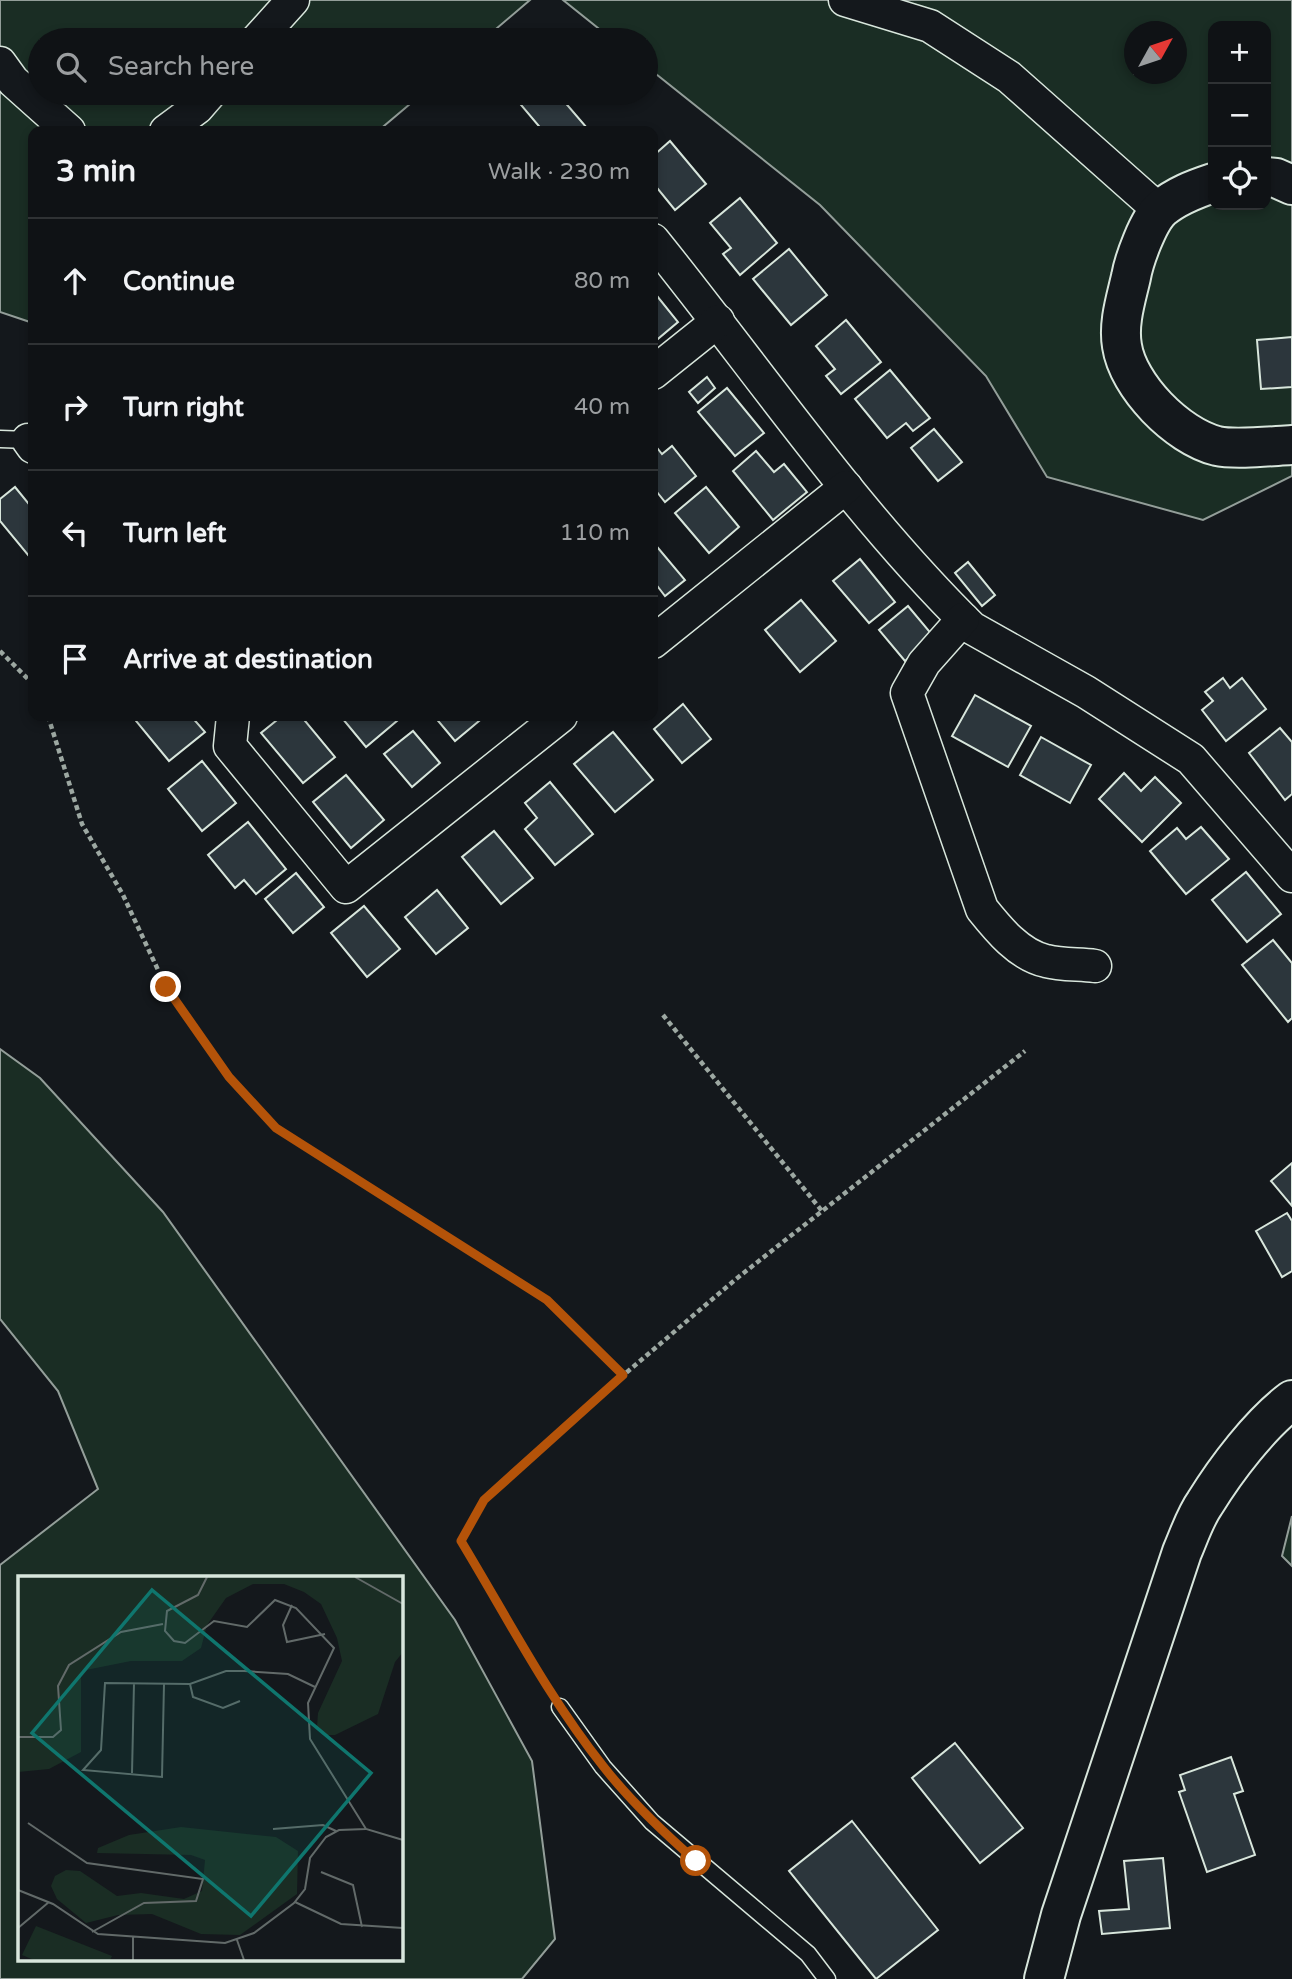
<!DOCTYPE html>
<meta charset="utf-8">
<style>
body{margin:0;font-family:"Varela Round",sans-serif;background:#1d2022;color:#f1f3f6}
.controls{position:absolute;right:21px;top:21px;display:grid;overflow:hidden;border-radius:14px;box-shadow:0 4px 10px #0003}
.controls button{width:63px;height:63px;display:grid;place-items:center;padding:0;border:0;border-bottom:2px solid #2f3234;background:#0f1215;color:#f1f3f6;font:35px sans-serif}
.compass{position:absolute;left:1124px;top:21px;width:63px;height:63px;border-radius:50%;background:#0f1215;box-shadow:0 4px 10px #0003;rotate:50deg}
.stop{position:absolute;width:21px;height:21px;margin:-16px;border:5px solid #b45309;border-radius:50%;background:#fff}
.stop.end{background:#b45309;border-color:#fff;box-shadow:0 2px 7px #0008}
.list{margin:0;padding:0;list-style:none}
h2{display:flex;justify-content:space-between;align-items:center;height:91px;margin:0;padding:0 28px;font-size:30px}
h2 small{font-size:23px;font-weight:400;color:#9b9ea0}
.list li{display:grid;grid-template-columns:46px 1fr auto;gap:21px;align-items:center;box-sizing:border-box;height:126px;padding:0 28px;border-top:2px solid #2f3234}
.list b{display:block;font-size:26px;white-space:nowrap}
.list em{font-size:23px;font-style:normal;color:#9b9ea0}
.icon{flex:none;width:38px;height:38px;fill:none;stroke:currentColor;stroke-width:2;stroke-linecap:round;stroke-linejoin:round}
.map{position:relative;flex:none;width:1292px;height:1979px;overflow:hidden}
.search{position:absolute;background:#0f1215;box-shadow:0 4px 10px #0003;left:28px;top:28px;width:630px;height:77px;display:flex;align-items:center;gap:18px;box-sizing:border-box;padding:0 24px;border-radius:38px;color:#9b9ea0;font-size:26px}
.panel{position:absolute;background:#0f1215;box-shadow:0 4px 10px #0003;left:28px;top:126px;width:630px;height:595px;border-radius:14px}
.map>svg:first-child{display:block}
.green{fill:#1a2d24;stroke:#939e99;stroke-width:2;fill-rule:evenodd}
.building{fill:#2c363c;stroke:#d8e6dc;stroke-width:2}
.lines{fill:none;stroke-linecap:round;stroke-linejoin:round}
.service-casing{stroke:#d8e6dc;stroke-width:19}
.minor-casing{stroke:#d8e6dc;stroke-width:35}
.tertiary-casing{stroke:#d8e6dc;stroke-width:42}
.path{stroke:#9da8a2;stroke-width:4.5;stroke-dasharray:5 3.5;stroke-linecap:butt}
.service{stroke:#14181c;stroke-width:16}
.minor{stroke:#14181c;stroke-width:32}
.tertiary{stroke:#14181c;stroke-width:38}
.route{stroke:#b45309;stroke-width:9}
.inset-road{fill:none;stroke:#626a69;stroke-width:2}
.view{fill:#0f766e;fill-opacity:0.15;stroke:#0f766e;stroke-width:3.5}
.inset-edge{fill:none;stroke:#d8e6dc;stroke-width:3.5}
</style>
<div class="map">
<svg width="1292" height="1979" viewBox="0 0 1292 1979">
<rect width="100%" height="100%" fill="#14181c"/>
<g class="green">
<polygon points="0,0 530,0 483,40 40,40 40,93 423,93 378,131 33,131 33,323 0,312"/>
<path d="M563,0H1292V476L1203,520L1047,477L986,376L820,205L646,66V40H613ZM1213,26H1266V205H1213ZM1134,32H1176V74H1134Z"/>
<path d="M0,1049L40,1078L163,1212L455,1620L532,1761L555,1939L522,1979H0V1565L98,1489L58,1391L0,1319ZM19,1578H401V1960H19Z"/>
<polygon points="1292,1516 1292,1566 1282,1556"/>
</g>
<g class="building">
<polygon points="524,93 557,93 587,128 582,131 543,131 516,99"/>
<polygon points="670,141 706,184 675,210 653,183 653,156"/>
<polygon points="740,198 777,243 740,275 723,254 731,248 710,223"/>
<polygon points="789,249 827,295 791,325 753,279"/>
<polygon points="653,291 678,322 653,343"/>
<polygon points="846,320 881,362 841,394 826,376 835,369 816,346"/>
<polygon points="1292,337 1292,387 1261,389 1257,340"/>
<polygon points="890,370 930,418 913,431 906,423 887,438 855,399"/>
<polygon points="707,377 715,388 698,403 689,392"/>
<polygon points="727,388 764,433 735,456 698,412"/>
<polygon points="934,429 962,462 938,481 911,448"/>
<polygon points="654,444 662,454 672,446 696,476 665,502 653,487"/>
<polygon points="756,451 774,472 784,464 807,492 773,520 733,471"/>
<polygon points="15,487 33,509 33,561 0,521 0,499"/>
<polygon points="706,487 739,527 709,553 675,513"/>
<polygon points="653,542 685,580 665,596 658,587 653,592"/>
<polygon points="860,559 895,602 869,623 833,581"/>
<polygon points="968,562 995,595 982,606 955,573"/>
<polygon points="801,600 836,641 800,672 765,630"/>
<polygon points="908,606 934,637 905,661 879,630"/>
<polygon points="1223,678 1230,688 1242,678 1266,709 1226,741 1202,710 1213,701 1205,692"/>
<polygon points="975,695 1031,726 1008,767 952,736"/>
<polygon points="683,704 711,739 682,763 654,729"/>
<polygon points="142,716 191,716 205,732 169,761 136,721"/>
<polygon points="282,716 301,716 335,757 303,783 261,733"/>
<polygon points="345,716 395,716 398,720 366,747 342,718"/>
<polygon points="434,716 485,716 455,741"/>
<polygon points="1280,728 1292,742 1292,794 1285,800 1249,753"/>
<polygon points="413,731 440,763 412,787 384,754"/>
<polygon points="613,732 653,780 615,812 574,764"/>
<polygon points="1041,737 1091,765 1070,803 1020,775"/>
<polygon points="202,761 236,803 202,831 168,789"/>
<polygon points="1124,773 1141,791 1155,777 1181,803 1142,842 1099,799"/>
<polygon points="346,775 384,820 351,848 313,802"/>
<polygon points="550,782 593,834 555,865 525,829 537,818 525,803"/>
<polygon points="248,822 286,869 256,894 244,880 235,888 208,855"/>
<polygon points="1201,827 1229,859 1186,894 1150,851 1177,828 1186,839"/>
<polygon points="494,831 533,878 501,904 462,857"/>
<polygon points="1246,872 1281,914 1247,942 1212,900"/>
<polygon points="296,873 324,907 293,933 265,899"/>
<polygon points="437,890 468,928 436,954 405,917"/>
<polygon points="364,906 400,949 367,977 331,933"/>
<polygon points="1273,940 1292,963 1292,1018 1288,1022 1242,965"/>
<polygon points="1292,1163 1292,1206 1271,1181"/>
<polygon points="1287,1213 1292,1221 1292,1271 1282,1277 1256,1231"/>
<polygon points="955,1743 1023,1828 980,1863 912,1778"/>
<polygon points="1231,1757 1243,1791 1234,1794 1255,1855 1207,1872 1179,1792 1185,1790 1180,1775"/>
<polygon points="852,1821 938,1930 876,1979 789,1871"/>
<polygon points="1163,1858 1170,1928 1102,1934 1099,1911 1129,1909 1124,1861"/>
</g>
<g class="lines">
<defs>
<g id="service">
<polyline points="0,439 28,440"/>
<polyline points="560,1707 603,1767 652,1822 808,1954 827,1979"/>
</g>
<g id="minor">
<polyline points="845,0 930,26 1009,77 1159,210"/>
<polyline points="257,40 293,0"/>
<polyline points="0,63 13,81 69,131"/>
<polyline points="166,131 197,108 210,93"/>
<path d="M653,240C758,370 853,511 972,628L1086,692L1191,759L1292,876"/>
<polyline points="653,373 718,321"/>
<polyline points="33,440 28,440 33,447"/>
<path d="M963,619L924,663L907,693L982,909C998,929 1019,955 1046,961C1061,965 1079,964 1095,966"/>
<polyline points="653,642 846,487"/>
<polyline points="233,716 230,746 346,887 561,716"/>
</g>
<g id="tertiary">
<polyline points="1266,177 1276,178 1292,185"/>
<path d="M1213,183C1195,189 1176,196 1161,209C1148,221 1134,260 1131,277C1126,299 1118,323 1122,346C1128,386 1177,436 1217,446C1235,450 1272,446 1292,445"/>
<path d="M1044,1979L1061,1915L1182,1552C1189,1536 1195,1517 1205,1503C1226,1469 1260,1424 1292,1400"/>
</g>
</defs>
<use href="#service" class="service-casing"/>
<use href="#minor" class="minor-casing"/>
<use href="#tertiary" class="tertiary-casing"/>
<g class="path">
<polyline points="0,651 33,684"/>
<polyline points="48,716 82,824 123,895 166,987 229,1077 276,1128 547,1300 623,1375"/>
<polyline points="663,1015 822,1211"/>
<polyline points="548,1687 461,1541 484,1501 571,1420 736,1279 1025,1051"/>
</g>
<use href="#service" class="service"/>
<use href="#minor" class="minor"/>
<use href="#tertiary" class="tertiary"/>
</g>
<g class="lines">
<path class="route" d="M166,987L229,1077L276,1128L547,1300L623,1375L484,1500L461,1541C507,1617 548,1697 603,1766C631,1802 663,1832 696,1861"/>
</g>
<g transform="translate(18 1576)">
<rect width="385" height="385" fill="#14181c"/>
<path d="M0,1H385V76L377,86L360,138L317,159H305L299,151L300,137L324,85L319,62L303,28L286,16L266,8H235L208,22L189,49L183,72L164,85H113L63,95V176L31,193L0,196ZM163,251L258,261L280,275L279,318L222,359L183,358L134,338L100,339L68,347L39,323L33,310L37,300L48,294L62,295L99,320L123,317L166,323L184,315L187,284L173,279L79,277L80,272L111,259ZM18,350L94,380L92,384H16L4,379Z" fill="#1a2d24"/>
<path class="inset-road" d="M189,1L180,19L149,35L147,55L156,65L167,67L196,45L229,51L257,24L278,32L316,72L290,127L292,163L348,253L385,264M337,1L385,28M274,29L265,49L269,66L307,58M146,108L144,201L65,194L83,174L87,107L172,108L208,95H226L270,98L297,111M172,108L175,121L205,132L222,125M0,161H35L43,154L40,110L51,89L103,56L145,48M114,197L116,107M10,247L69,287L185,303L178,325L126,327L74,356M255,253L305,249L318,255M303,296L335,309L344,351M0,314L35,328L80,358L207,367L236,357L276,327L287,313L292,282L308,261L321,254L348,253M277,326L323,348L385,352M0,352L31,326M115,361V384M219,364L226,384"/>
<path class="view" d="M134,14L353,197L233,340L14,157Z"/>
<rect width="385" height="385" class="inset-edge"/>
</g>
</svg>
<div class="controls">
<button>+</button>
<button>−</button>
<button><svg class="icon" aria-label="locate" viewBox="0 0 24 24"><circle cx="12" cy="12" r="6"/><path d="M12 2v4M12 18v4M2 12h4M18 12h4"/></svg></button>
</div>
<svg class="compass" viewBox="-18 -18 36 36"><path d="M0-13l5 13h-10z" fill="#e53935"/><path d="M0 13l5-13h-10z" fill="#9b9ea0"/></svg>
<div class="stop" style="left:696px;top:1861px"></div>
<div class="stop end" style="left:166px;top:987px"></div>
<div class="search"><svg class="icon" aria-label="search" viewBox="0 0 24 24"><circle cx="10" cy="10" r="6"/><path d="M15 15l6 6"/></svg>Search here</div>
<section class="panel">
<h2>3 min<small>Walk · 230 m</small></h2>
<ul class="list">
<li><svg class="icon" aria-label="ahead" viewBox="0 0 24 24"><path d="M12 20V5M6 11l6-6 6 6"/></svg><div><b>Continue</b></div><em>80 m</em></li>
<li><svg class="icon" aria-label="right" viewBox="0 0 24 24"><path d="M7 20v-9h11M14 6l5 5-5 5"/></svg><div><b>Turn right</b></div><em>40 m</em></li>
<li><svg class="icon" aria-label="left" viewBox="0 0 24 24"><path d="M17 20v-9H6M10 6l-5 5 5 5"/></svg><div><b>Turn left</b></div><em>110 m</em></li>
<li><svg class="icon" aria-label="arrive" viewBox="0 0 24 24"><path d="M6 21V4h12l-3 4 3 4H6"/></svg><div><b>Arrive at destination</b></div></li>
</ul>
</section>
</div>
